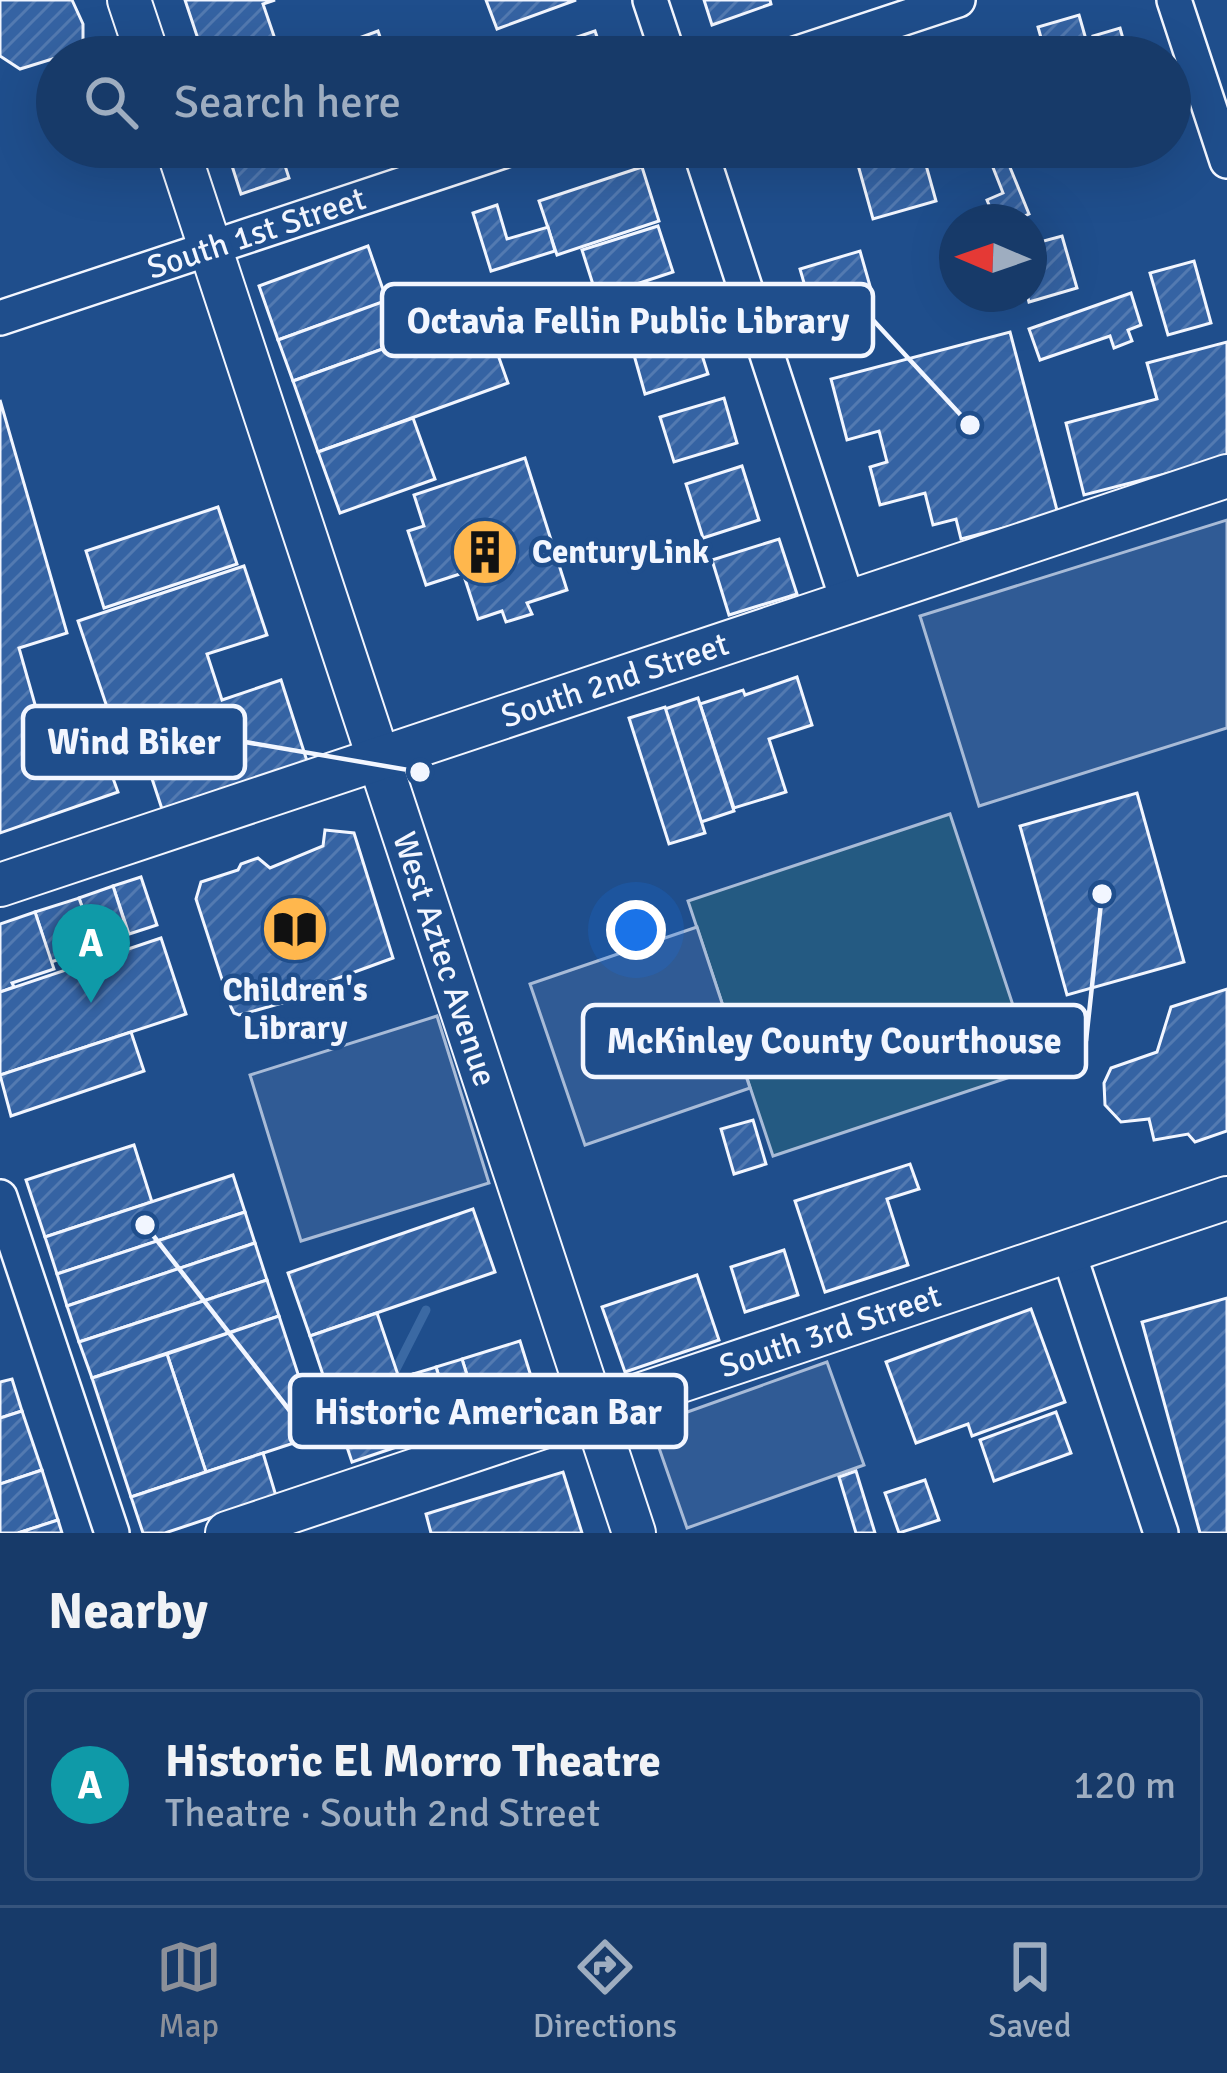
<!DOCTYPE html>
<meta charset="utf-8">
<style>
body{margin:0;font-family:Signika,sans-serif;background:#244571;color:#f1f3f6}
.compass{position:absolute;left:939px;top:204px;width:108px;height:108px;border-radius:50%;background:#173a69;box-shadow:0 12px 48px #0002;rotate:272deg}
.you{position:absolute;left:636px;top:930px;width:42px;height:42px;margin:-30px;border:9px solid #fff;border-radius:50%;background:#1a73e8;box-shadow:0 0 0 18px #1a73e833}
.badge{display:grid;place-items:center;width:78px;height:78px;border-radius:50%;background:#8c9099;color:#fff;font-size:39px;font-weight:700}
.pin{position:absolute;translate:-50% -99px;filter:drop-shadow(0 3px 6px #0008)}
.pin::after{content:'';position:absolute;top:63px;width:42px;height:36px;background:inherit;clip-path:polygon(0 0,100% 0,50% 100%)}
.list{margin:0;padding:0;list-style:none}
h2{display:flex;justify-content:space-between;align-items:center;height:156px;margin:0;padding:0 48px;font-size:51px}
h2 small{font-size:39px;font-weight:400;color:#9eadc0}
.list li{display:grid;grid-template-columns:78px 1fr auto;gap:36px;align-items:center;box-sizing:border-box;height:192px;margin:0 24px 24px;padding:0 24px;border:3px solid #36547d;border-radius:12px}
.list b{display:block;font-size:45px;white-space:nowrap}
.list p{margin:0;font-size:39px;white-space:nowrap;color:#9eadc0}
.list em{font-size:39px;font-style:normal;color:#9eadc0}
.icon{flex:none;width:66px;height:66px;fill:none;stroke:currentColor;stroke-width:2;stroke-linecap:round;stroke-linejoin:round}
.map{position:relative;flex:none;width:1227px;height:1533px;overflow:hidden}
.search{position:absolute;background:#173a69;box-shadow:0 12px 48px #0002;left:36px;right:36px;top:36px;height:132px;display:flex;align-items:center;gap:30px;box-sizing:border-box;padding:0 42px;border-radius:66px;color:#9eadc0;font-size:45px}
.sheet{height:372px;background:#173a69}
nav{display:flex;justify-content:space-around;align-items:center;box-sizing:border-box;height:168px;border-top:3px solid #36547d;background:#173a69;font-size:33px;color:#9eadc0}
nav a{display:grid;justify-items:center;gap:6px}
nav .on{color:#8c9099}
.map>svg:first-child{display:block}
.park{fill:#245a82;stroke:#a8bbd7;stroke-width:3}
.parking{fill:#305b95;stroke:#a8bbd7;stroke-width:3}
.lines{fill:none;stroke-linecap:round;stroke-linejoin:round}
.stream{stroke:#3b69a3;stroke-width:9}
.building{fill:url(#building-hatch);stroke:#f2f6ff;stroke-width:3}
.minor-casing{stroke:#f2f6ff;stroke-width:38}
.major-casing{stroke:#f2f6ff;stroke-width:46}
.minor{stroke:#1f4e8c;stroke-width:33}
.major{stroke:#1f4e8c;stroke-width:42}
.labels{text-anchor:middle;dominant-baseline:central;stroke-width:9;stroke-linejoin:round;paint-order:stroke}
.street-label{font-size:33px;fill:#f2f6ff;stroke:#1f4e8c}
.poi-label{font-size:33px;font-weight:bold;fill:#f2f6ff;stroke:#1f4e8c;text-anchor:start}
.leader{fill:none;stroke:#f2f6ff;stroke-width:4.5}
.callout-dot{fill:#f2f6ff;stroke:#1f4e8c;stroke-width:4.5}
.callout{fill:#1f4e8c;stroke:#f2f6ff;stroke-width:4.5}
.callout-label{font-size:36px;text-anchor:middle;font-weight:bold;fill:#f2f6ff}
</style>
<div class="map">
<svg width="1227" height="1533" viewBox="0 0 1227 1533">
<defs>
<pattern id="building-hatch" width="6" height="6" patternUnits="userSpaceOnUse" patternTransform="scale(3)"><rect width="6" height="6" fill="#3563a3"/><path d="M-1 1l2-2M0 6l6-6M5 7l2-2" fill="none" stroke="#537ab1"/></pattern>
</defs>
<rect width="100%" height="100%" fill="#1f4e8c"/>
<polygon class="park" points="950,814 1034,1069 773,1156 688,901"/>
<g class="parking">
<polygon points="1227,520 1227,728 979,806 920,616"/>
<polygon points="697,927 750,1088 585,1145 530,984"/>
<polygon points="437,1016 489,1183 301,1241 250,1075"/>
<polygon points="827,1362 864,1465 687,1528 651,1425"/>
</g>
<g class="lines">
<polyline class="stream" points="393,1375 426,1310"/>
</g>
<g class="building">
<polygon points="0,0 72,0 83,24 83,42 72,53 20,69 0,56"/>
<polygon points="185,0 275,0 263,4 275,39 221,57 204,57"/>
<polygon points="486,0 576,0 497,29"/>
<polygon points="704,0 770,0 771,4 712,25"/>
<polygon points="1079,15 1091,57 1043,57 1042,53 1045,52 1038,27"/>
<polygon points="1120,28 1128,57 1099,57 1093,36"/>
<polygon points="378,31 387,57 356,57 351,41"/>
<polygon points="595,31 604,57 521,57 521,56"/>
<polygon points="507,41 512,57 459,57 458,56"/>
<polygon points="226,147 279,147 289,178 241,194"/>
<polygon points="853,147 921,147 936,201 873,219"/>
<polygon points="1007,160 1029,214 1011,222 996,222 987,200 1003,193 992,165"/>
<polygon points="642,167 659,221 557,255 539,201"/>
<polygon points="497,205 507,239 548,227 555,251 491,271 473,213"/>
<polygon points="658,226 673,272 597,297 582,250"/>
<polygon points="1062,236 1077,288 1029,302 1027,294 1029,294 1029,245"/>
<polygon points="368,246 387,301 278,340 259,286"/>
<polygon points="860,251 872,293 812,311 800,269"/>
<polygon points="1194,261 1211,323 1168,335 1150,273"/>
<polygon points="1131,293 1141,325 1128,330 1132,341 1114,348 1110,336 1040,360 1029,329"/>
<polygon points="382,302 397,344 293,381 278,340"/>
<polygon points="483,313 508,383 318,452 293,381"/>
<polygon points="1010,332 1058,514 961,539 956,519 933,525 925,493 880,505 870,467 887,462 879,431 847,440 831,379"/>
<polygon points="696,336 708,374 645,394 634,355"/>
<polygon points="1227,342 1227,458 1084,495 1066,423 1157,399 1147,363"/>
<polygon points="724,398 737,443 674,462 660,417"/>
<polygon points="0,400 67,633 19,648 45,740 94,726 118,792 0,833"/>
<polygon points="413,418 435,479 340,513 318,452"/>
<polygon points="525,458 567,590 527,603 532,614 506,622 502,611 478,619 463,573 426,585 408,531 424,526 414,495"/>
<polygon points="742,466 759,520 703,538 686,484"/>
<polygon points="218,507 237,564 104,608 86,551"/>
<polygon points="779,539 797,594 729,615 712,560"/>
<polygon points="244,566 267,635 207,654 222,700 281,680 307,761 162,809 131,715 112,722 78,621"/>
<polygon points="797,677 812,725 769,739 786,792 734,808 700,704 743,690 745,695"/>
<polygon points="698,698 734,811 701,822 665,709"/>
<polygon points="665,707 705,833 669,844 629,718"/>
<polygon points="1137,793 1184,962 1067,995 1020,826"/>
<polygon points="325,830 354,833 393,958 297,993 293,1000 239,1015 234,1013 231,1007 196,899 201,882 238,870 241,864 258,858 270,868 323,846"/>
<polygon points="141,877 157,925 129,934 113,886"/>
<polygon points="113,886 127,930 94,941 79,898"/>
<polygon points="79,898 96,947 51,962 35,912"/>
<polygon points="35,912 54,969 12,983 14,987 0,992 0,924"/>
<polygon points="161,938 186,1014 0,1075 0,992"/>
<polygon points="1227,989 1227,1131 1195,1142 1188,1134 1154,1140 1149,1119 1121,1122 1105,1105 1104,1083 1111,1068 1157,1052 1171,1007"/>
<polygon points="131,1032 144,1071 11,1116 0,1075"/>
<polygon points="753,1120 766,1164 734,1174 721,1129"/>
<polygon points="134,1145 152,1202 45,1237 26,1180"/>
<polygon points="910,1164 919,1189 887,1199 908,1265 825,1292 795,1201"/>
<polygon points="233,1175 245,1212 57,1274 45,1237"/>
<polygon points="473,1209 495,1272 310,1336 288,1273"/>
<polygon points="245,1212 255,1243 67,1306 57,1274"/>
<polygon points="255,1243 267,1280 79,1342 67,1306"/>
<polygon points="784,1250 798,1295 745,1312 731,1267"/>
<polygon points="697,1275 719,1340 625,1372 602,1307"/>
<polygon points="267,1280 279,1316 92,1378 79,1342"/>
<polygon points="1227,1298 1227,1533 1200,1533 1142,1322"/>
<polygon points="1031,1309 1065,1402 972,1436 968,1424 916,1443 886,1362"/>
<polygon points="377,1313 399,1378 413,1374 432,1435 352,1462 310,1336"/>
<polygon points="279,1316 318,1435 206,1472 167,1354"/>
<polygon points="520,1341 539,1402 481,1420 462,1359"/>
<polygon points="167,1354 206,1472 131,1497 92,1378"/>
<polygon points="462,1359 481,1420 455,1428 436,1367"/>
<polygon points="436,1367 455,1428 432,1435 413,1374"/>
<polygon points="12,1379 22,1411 0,1418 0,1382"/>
<polygon points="22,1411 42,1470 0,1484 0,1418"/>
<polygon points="1056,1412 1071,1453 994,1481 980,1440"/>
<polygon points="263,1453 276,1496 165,1533 143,1533 131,1497"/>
<polygon points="42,1470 58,1520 18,1533 0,1533 0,1484"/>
<polygon points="856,1471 875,1533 856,1533 839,1477"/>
<polygon points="563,1472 582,1533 431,1533 426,1514"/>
<polygon points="925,1480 939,1520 899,1533 885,1493"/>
<polygon points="58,1520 62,1533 18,1533"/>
</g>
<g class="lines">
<defs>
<g id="minor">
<polyline points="650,0 669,57"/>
<polyline points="1174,0 1227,161"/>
<polyline points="786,57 958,0"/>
<polyline points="699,147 848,602"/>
<path id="s1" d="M0,318L515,147"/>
<polyline points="0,1197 112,1533"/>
<polyline points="1068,1251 1161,1533"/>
</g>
<g id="major">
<polyline points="129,0 148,57"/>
<path id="s2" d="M177,147L634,1533"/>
<path id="s3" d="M0,885L1227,476"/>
<path id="s4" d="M227,1533L1227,1198"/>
</g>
</defs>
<use href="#minor" class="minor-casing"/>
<use href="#major" class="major-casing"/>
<use href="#minor" class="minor"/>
<use href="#major" class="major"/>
</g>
<defs>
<symbol id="building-disc" viewBox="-11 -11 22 22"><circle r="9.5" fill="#ffb74d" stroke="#1f4e8c"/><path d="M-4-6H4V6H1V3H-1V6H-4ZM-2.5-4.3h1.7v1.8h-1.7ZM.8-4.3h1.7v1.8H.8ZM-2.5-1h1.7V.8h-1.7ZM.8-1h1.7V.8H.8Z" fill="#111"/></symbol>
<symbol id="library-disc" viewBox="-11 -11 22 22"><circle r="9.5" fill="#ffb74d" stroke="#1f4e8c"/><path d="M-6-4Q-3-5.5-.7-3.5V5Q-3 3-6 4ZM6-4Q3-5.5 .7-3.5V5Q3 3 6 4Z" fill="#111"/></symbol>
</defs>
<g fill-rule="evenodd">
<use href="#building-disc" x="447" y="514" width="76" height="76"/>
<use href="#library-disc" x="257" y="891" width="76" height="76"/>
</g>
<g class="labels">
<g class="street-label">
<text stroke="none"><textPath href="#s1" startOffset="270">South 1st Street</textPath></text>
<text stroke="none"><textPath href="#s3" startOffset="648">South 2nd Street</textPath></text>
<text stroke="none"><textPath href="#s2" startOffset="855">West Aztec Avenue</textPath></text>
<text stroke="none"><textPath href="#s4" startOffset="636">South 3rd Street</textPath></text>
</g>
<g class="poi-label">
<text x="532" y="552">CenturyLink</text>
<text x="295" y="990" text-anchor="middle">Children's<tspan x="295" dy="38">Library</tspan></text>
</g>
</g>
<path class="leader" d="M970 425L873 320M420 772L245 742M1102 894L1086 1041M145 1225L290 1411"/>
<g class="callout-dot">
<circle cx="970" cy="425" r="12"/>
<circle cx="420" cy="772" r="12"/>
<circle cx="1102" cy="894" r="12"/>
<circle cx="145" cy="1225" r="12"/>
</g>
<g class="callout">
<rect x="382" y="284" width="491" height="72" rx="12"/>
<rect x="23" y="706" width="222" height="72" rx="12"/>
<rect x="583" y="1005" width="503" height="72" rx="12"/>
<rect x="290" y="1375" width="396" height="72" rx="12"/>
</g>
<g class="callout-label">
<text x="628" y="333">Octavia Fellin Public Library</text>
<text x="134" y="754">Wind Biker</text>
<text x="834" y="1053">McKinley County Courthouse</text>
<text x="488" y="1424">Historic American Bar</text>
</g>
</svg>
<svg class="compass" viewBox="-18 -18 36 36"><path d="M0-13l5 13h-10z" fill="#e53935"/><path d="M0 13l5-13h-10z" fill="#9eadc0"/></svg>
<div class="you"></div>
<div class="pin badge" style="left:91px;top:1003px;background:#0f9aa8">A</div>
<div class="search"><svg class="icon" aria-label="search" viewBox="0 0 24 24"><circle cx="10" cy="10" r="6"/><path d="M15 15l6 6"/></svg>Search here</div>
</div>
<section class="sheet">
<h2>Nearby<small></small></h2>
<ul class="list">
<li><span class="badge" style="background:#0f9aa8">A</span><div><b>Historic El Morro Theatre</b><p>Theatre · South 2nd Street</p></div><em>120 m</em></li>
</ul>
</section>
<nav>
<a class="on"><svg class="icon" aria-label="map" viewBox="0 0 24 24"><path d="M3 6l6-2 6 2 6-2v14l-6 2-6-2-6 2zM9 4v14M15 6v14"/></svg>Map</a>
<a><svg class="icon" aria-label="directions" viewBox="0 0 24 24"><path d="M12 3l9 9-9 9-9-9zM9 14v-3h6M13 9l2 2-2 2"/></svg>Directions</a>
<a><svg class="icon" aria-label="saved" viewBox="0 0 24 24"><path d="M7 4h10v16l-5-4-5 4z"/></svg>Saved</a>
</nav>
